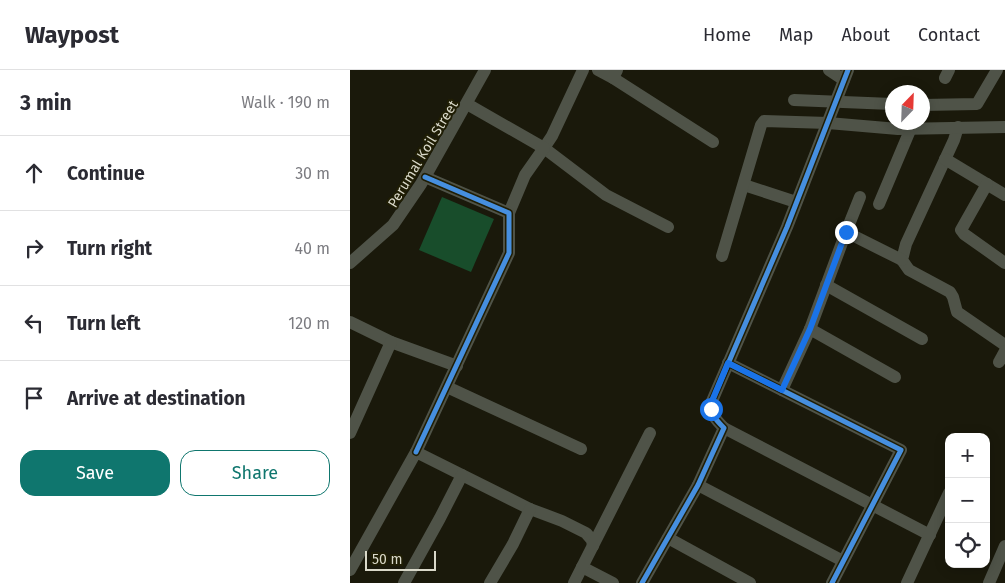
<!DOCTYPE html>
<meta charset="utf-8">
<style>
body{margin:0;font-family:"Fira Sans",sans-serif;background:#f7f7f7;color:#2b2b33}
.controls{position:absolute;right:15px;bottom:15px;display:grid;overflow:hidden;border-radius:10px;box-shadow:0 2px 12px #0003}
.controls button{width:45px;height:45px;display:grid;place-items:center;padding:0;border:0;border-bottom:1px solid #e1e1e2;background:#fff;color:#2b2b33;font:25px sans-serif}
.compass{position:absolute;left:535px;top:15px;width:45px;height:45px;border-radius:50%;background:#fff;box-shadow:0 2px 12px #0003;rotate:23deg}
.scale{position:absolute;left:15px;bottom:12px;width:71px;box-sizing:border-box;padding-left:5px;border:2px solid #d9d8c9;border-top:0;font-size:14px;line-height:18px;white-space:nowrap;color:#d9d8c9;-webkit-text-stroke:4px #201e05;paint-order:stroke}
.stop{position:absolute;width:15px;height:15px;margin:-11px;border:4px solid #1a73e8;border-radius:50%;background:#fff}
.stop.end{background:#1a73e8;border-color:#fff;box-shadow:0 1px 5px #0008}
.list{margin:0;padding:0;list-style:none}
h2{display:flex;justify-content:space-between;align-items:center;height:65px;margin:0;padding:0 20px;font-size:21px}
h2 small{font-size:16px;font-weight:400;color:#7c7c81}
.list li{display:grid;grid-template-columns:32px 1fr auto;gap:15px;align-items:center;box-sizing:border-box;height:75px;padding:0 20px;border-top:1px solid #e1e1e2}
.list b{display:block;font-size:19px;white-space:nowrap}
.list em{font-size:16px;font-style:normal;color:#7c7c81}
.actions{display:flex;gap:10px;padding:15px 20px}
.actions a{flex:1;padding:11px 0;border:1px solid #0f766e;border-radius:15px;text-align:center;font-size:18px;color:#0f766e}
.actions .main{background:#0f766e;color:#fff}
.icon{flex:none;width:28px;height:28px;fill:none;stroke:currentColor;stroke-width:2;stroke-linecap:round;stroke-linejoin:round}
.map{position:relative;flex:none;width:655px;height:513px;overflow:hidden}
header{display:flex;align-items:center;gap:30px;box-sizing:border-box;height:70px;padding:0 25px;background:#fff;border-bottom:1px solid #e1e1e2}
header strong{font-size:24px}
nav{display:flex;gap:28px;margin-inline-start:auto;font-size:18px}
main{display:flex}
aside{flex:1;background:#fff}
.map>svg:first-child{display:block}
.water{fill:#184d2b}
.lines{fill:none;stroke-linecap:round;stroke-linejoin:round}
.minor{stroke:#4f5348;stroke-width:12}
.cycleway-casing{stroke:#201e05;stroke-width:8}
.cycleway{stroke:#468fdf;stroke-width:5}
.route{stroke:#1a73e8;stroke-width:6}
.labels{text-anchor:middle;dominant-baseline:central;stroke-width:4;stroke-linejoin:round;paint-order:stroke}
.street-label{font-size:14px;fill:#d9d8c9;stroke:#201e05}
</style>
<header>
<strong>Waypost</strong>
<nav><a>Home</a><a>Map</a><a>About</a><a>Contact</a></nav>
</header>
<main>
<aside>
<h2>3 min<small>Walk · 190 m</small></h2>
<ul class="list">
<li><svg class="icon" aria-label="ahead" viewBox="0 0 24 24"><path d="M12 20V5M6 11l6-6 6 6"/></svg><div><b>Continue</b></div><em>30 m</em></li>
<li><svg class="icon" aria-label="right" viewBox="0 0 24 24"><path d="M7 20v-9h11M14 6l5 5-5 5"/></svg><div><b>Turn right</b></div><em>40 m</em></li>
<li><svg class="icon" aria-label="left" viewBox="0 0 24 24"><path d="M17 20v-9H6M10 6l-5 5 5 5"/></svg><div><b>Turn left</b></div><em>120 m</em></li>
<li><svg class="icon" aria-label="arrive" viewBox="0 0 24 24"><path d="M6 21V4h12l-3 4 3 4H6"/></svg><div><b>Arrive at destination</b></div></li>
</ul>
<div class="actions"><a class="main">Save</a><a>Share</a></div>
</aside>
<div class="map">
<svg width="655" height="513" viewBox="0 0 655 513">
<rect width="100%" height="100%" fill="#1a190b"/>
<polygon class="water" points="92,127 144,149 121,202 69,180"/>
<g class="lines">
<g class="minor">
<polyline points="233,0 202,66 194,78 256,125 318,157"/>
<polyline points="248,0 263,8"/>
<polyline points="267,0 263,8 363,72"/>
<polyline points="479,0 494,10"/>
<polyline points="595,8 599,0"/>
<polyline points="444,30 542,34"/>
<polyline points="117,34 194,78 175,105 159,143"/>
<polyline points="572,35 627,34 647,0"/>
<polyline points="608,57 604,70 556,174 552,190 559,200 600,222 603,227 607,242 655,275"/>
<polyline points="595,89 655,125"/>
<polyline points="637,114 611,160 614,164 655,193"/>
<polyline points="394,115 446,132"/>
<polyline points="529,134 561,58"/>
<polyline points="496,162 510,127"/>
<polyline points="372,186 411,55 414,51 478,53 548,59 655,57"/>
<polyline points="0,193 43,155 71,114 135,0"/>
<polyline points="476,215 572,269"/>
<polyline points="0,252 41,272 107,296"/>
<polyline points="460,259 545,307"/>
<polyline points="649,292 655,281"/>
<polyline points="378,293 551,380 482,513"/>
<polyline points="97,317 231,379"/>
<polyline points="432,320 460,259 496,162 552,190"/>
<polyline points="374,358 580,465"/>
<polyline points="0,363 41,272"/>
<polyline points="66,382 159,183 159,143 75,107"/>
<polyline points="348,415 493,491"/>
<polyline points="318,468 400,513"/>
<polyline points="232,497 263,513"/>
<polyline points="0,500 66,382 180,439 212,451 236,463 242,470 243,476"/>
<polyline points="54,513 90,448 112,405"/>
<polyline points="140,513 163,474 180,439"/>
<polyline points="224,513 300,363"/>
<path d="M292,513L348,415L374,358C365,349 360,344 362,331L437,157L498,0"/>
<polyline points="557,513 599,423"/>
<polyline points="639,513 655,476"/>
</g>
<defs>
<g id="cycleway">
<polyline points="378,293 551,380 482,513"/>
<polyline points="66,382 159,183 159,143 75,107"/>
<path d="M292,513L348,415L374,358C365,349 360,344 362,331L437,157L498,0"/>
</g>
</defs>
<use href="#cycleway" class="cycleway-casing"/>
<use href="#cycleway" class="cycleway"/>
</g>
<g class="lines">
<polyline class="route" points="361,339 362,331 378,293 432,320 460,259 496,162"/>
</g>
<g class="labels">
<g class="street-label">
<text transform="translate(73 84) rotate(-59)">Perumal Koil Street</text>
</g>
</g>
</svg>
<div class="controls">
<button>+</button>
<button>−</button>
<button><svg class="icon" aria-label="locate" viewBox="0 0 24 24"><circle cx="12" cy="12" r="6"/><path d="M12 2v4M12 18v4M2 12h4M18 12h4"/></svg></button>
</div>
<svg class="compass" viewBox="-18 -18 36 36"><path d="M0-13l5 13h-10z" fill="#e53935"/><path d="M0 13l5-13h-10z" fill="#7c7c81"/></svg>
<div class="scale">50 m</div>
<div class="stop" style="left:361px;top:339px"></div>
<div class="stop end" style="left:496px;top:162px"></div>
</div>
</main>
